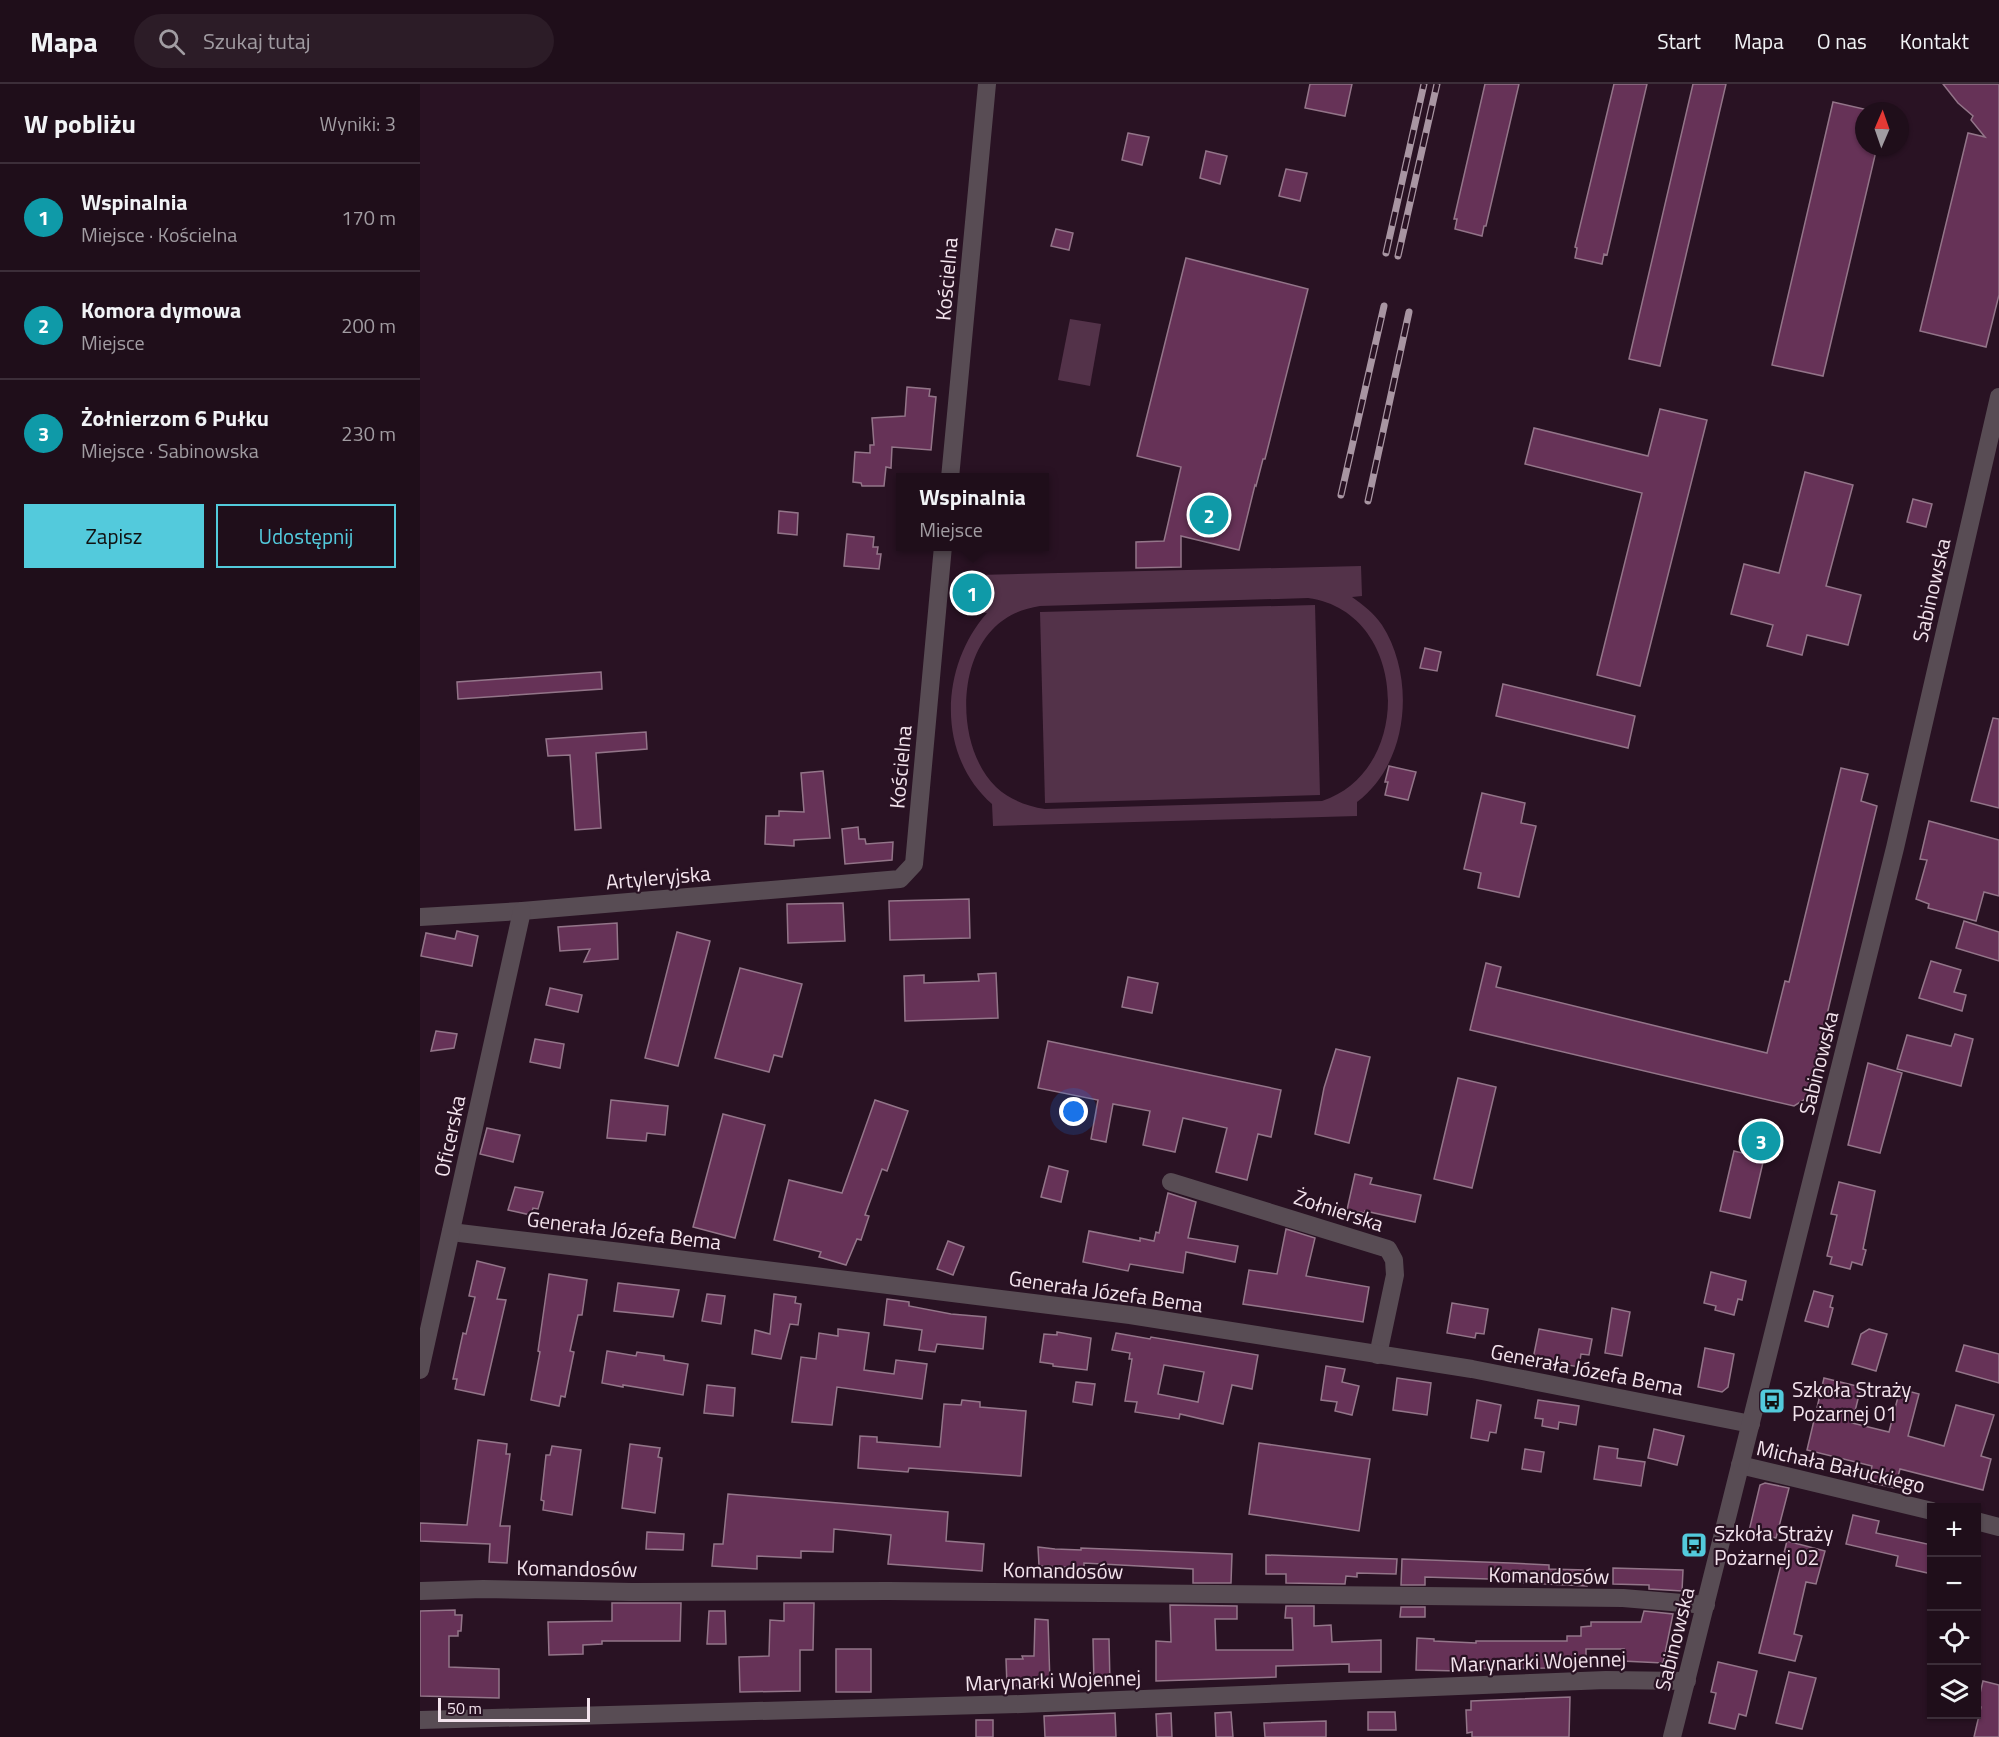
<!DOCTYPE html>
<html lang="pl">
<meta charset="utf-8">
<style>
body{margin:0;font-family:"Titillium Web",sans-serif;background:#2c1c27;color:#f1f3f6}
.controls{position:absolute;right:18px;bottom:18px;display:grid;overflow:hidden;border-radius:0px;box-shadow:0 2px 4px #0004}
.controls button{width:54px;height:54px;display:grid;place-items:center;padding:0;border:0;border-bottom:2px solid #3c2e39;background:#1f0e1a;color:#f1f3f6;font:30px sans-serif}
.compass{position:absolute;left:1435px;top:18px;width:54px;height:54px;border-radius:50%;background:#1f0e1a;box-shadow:0 2px 4px #0004;rotate:2deg}
.scale{position:absolute;left:18px;bottom:15px;width:152px;box-sizing:border-box;padding-left:6px;border:3px solid #f3e3ed;border-top:0;font-size:16px;line-height:21px;white-space:nowrap;color:#f3e3ed;-webkit-text-stroke:4px #291223;paint-order:stroke}
.you{position:absolute;left:654px;top:1028px;width:21px;height:21px;margin:-15px;border:4px solid #fff;border-radius:50%;background:#1a73e8;box-shadow:0 0 0 9px #1a73e833}
.badge{display:grid;place-items:center;width:39px;height:39px;border-radius:50%;background:#53cadc;color:#fff;font-size:20px;font-weight:700}
.pin{position:absolute;translate:-50% -50%;border:3px solid #fff;box-shadow:0 2px 6px #0006}
.popup{position:absolute;left:476px;top:389px;width:153px;height:78px;box-sizing:border-box;display:grid;place-content:center;border-radius:0px;background:#1f0e1a;filter:drop-shadow(0 2px 4px #0005);font-size:20px;white-space:nowrap;color:#a19ca2}
.popup b{font-size:22px;color:#f1f3f6}
.popup::after{content:'';position:absolute;left:50%;top:100%;margin-left:-12px;border:12px solid transparent;border-top-color:#1f0e1a}
.list{margin:0;padding:0;list-style:none}
h2{display:flex;justify-content:space-between;align-items:center;height:78px;margin:0;padding:0 24px;font-size:26px}
h2 small{font-size:20px;font-weight:400;color:#a19ca2}
.list li{display:grid;grid-template-columns:39px 1fr auto;gap:18px;align-items:center;box-sizing:border-box;height:108px;padding:0 24px;border-top:2px solid #3c2e39}
.list b{display:block;font-size:22px;white-space:nowrap}
.list p{margin:0;font-size:20px;white-space:nowrap;color:#a19ca2}
.list em{font-size:20px;font-style:normal;color:#a19ca2}
.actions{display:flex;gap:12px;padding:18px 24px}
.actions a{flex:1;padding:14px 0;border:2px solid #53cadc;border-radius:0px;text-align:center;font-size:21px;color:#53cadc}
.actions .main{background:#53cadc;color:#111}
.icon{flex:none;width:33px;height:33px;fill:none;stroke:currentColor;stroke-width:2;stroke-linecap:round;stroke-linejoin:round}
.map{position:relative;flex:none;width:1579px;height:1653px;overflow:hidden}
header{display:flex;align-items:center;gap:36px;box-sizing:border-box;height:84px;padding:0 30px;background:#1f0e1a;border-bottom:2px solid #3c2e39}
header strong{font-size:28px}
nav{display:flex;gap:33px;margin-inline-start:auto;font-size:21px}
.search{width:420px;height:54px;background:#2c1c27;display:flex;align-items:center;gap:15px;box-sizing:border-box;padding:0 21px;border-radius:33px;color:#a19ca2;font-size:22px}
main{display:flex}
aside{flex:1;background:#1f0e1a}
.map>svg:first-child{display:block}
.green{fill:#533249;fill-rule:evenodd}
.building{fill:#663257;stroke:#937589;stroke-width:1.5;fill-rule:evenodd}
.lines{fill:none;stroke-linecap:round;stroke-linejoin:round}
.minor{stroke:#584c54;stroke-width:18}
.rail-casing{stroke:#a895a2;stroke-width:7}
.rail{stroke:#291223;stroke-width:4.5;stroke-dasharray:14;stroke-linecap:butt}
.labels{text-anchor:middle;dominant-baseline:central;stroke-width:4.5;stroke-linejoin:round;paint-order:stroke}
.street-label{font-size:21px;fill:#f3e3ed;stroke:#291223}
.poi-label{font-size:21px;fill:#f3e3ed;stroke:#291223;text-anchor:start}
</style>
<header>
<strong>Mapa</strong>
<div class="search"><svg class="icon" aria-label="search" viewBox="0 0 24 24"><circle cx="10" cy="10" r="6"/><path d="M15 15l6 6"/></svg>Szukaj tutaj</div>
<nav><a>Start</a><a>Mapa</a><a>O nas</a><a>Kontakt</a></nav>
</header>
<main>
<aside>
<h2>W pobliżu<small>Wyniki: 3</small></h2>
<ul class="list">
<li><span class="badge" style="background:#0f9aa8">1</span><div><b>Wspinalnia</b><p>Miejsce · Kościelna</p></div><em>170 m</em></li>
<li><span class="badge" style="background:#0f9aa8">2</span><div><b>Komora dymowa</b><p>Miejsce</p></div><em>200 m</em></li>
<li><span class="badge" style="background:#0f9aa8">3</span><div><b>Żołnierzom 6 Pułku</b><p>Miejsce · Sabinowska</p></div><em>230 m</em></li>
</ul>
<div class="actions"><a class="main">Zapisz</a><a>Udostępnij</a></div>
</aside>
<div class="map">
<svg width="1579" height="1653" viewBox="0 0 1579 1653">
<rect width="100%" height="100%" fill="#291223"/>
<g class="green">
<polygon points="650,235 681,240 670,302 638,296"/>
<path d="M941,482L942,512L932,513C943,521 954,529 962,541C996,594 989,679 937,718V732L573,742L572,720C516,671 520,582 567,529H557V491ZM888,514C988,527 996,686 902,717L625,725C607,722 590,716 576,703C538,666 536,584 572,546C585,532 601,525 620,522Z"/>
<polygon points="895,521 900,711 625,719 620,528"/>
</g>
<g class="building">
<polygon points="890,0 932,0 925,32 885,24"/>
<polygon points="1065,0 1099,0 1066,142 1064,142 1062,152 1035,145 1037,135 1034,135"/>
<polygon points="1194,0 1227,0 1187,171 1184,170 1182,180 1155,174 1157,164 1155,163"/>
<polygon points="1273,0 1306,0 1240,282 1209,275"/>
<polygon points="1523,0 1579,0 1579,211 1566,263 1500,247 1548,49 1565,53 1551,36 1553,32 1538,19"/>
<polygon points="1413,18 1444,25 1444,63 1457,63 1403,292 1352,281"/>
<polygon points="708,49 729,53 722,81 702,76"/>
<polygon points="786,67 807,72 800,100 780,94"/>
<polygon points="866,85 887,89 880,117 859,112"/>
<polygon points="636,145 653,149 649,166 631,162"/>
<polygon points="766,174 888,205 845,375 843,375 836,402 835,401 819,466 761,452 761,483 716,484 716,458 744,457 761,383 717,372"/>
<polygon points="487,303 510,305 509,312 516,313 511,366 472,363 471,384 466,383 464,402 442,402 441,399 433,398 435,368 450,369 450,361 454,361 452,334 485,332"/>
<polygon points="1240,325 1287,336 1220,602 1177,591 1222,409 1105,380 1114,344 1228,372"/>
<polygon points="1385,388 1433,401 1406,502 1441,511 1428,561 1387,551 1382,571 1347,562 1353,541 1311,530 1324,480 1359,489"/>
<polygon points="1493,415 1512,420 1506,443 1487,438"/>
<polygon points="359,427 378,429 377,451 358,449"/>
<polygon points="427,450 454,453 453,463 458,463 457,470 461,470 459,485 424,482"/>
<polygon points="1005,564 1021,568 1017,587 1000,584"/>
<polygon points="181,588 182,605 38,615 37,598"/>
<polygon points="1083,600 1215,632 1208,664 1076,632"/>
<polygon points="1573,634 1579,635 1579,724 1551,717"/>
<polygon points="226,648 227,665 176,669 181,744 155,746 150,671 128,672 126,655"/>
<polygon points="969,682 996,688 988,716 965,711 968,698 965,698"/>
<polygon points="1421,684 1448,690 1441,717 1457,722 1387,1014 1374,1022 1050,946 1066,879 1081,883 1076,903 1347,969 1365,897 1369,898"/>
<polygon points="403,687 410,754 374,756 374,762 345,760 346,732 359,732 359,727 384,728 381,689"/>
<polygon points="1062,709 1105,719 1101,739 1116,742 1099,813 1058,804 1061,789 1044,785"/>
<polygon points="1509,737 1579,756 1579,812 1564,808 1556,837 1508,824 1509,820 1496,815 1507,776 1500,775"/>
<polygon points="438,743 439,755 445,755 446,760 473,758 472,776 425,780 422,745"/>
<polygon points="549,815 550,854 470,856 469,817"/>
<polygon points="423,819 425,857 368,859 367,820"/>
<polygon points="1544,837 1579,848 1579,877 1536,864"/>
<polygon points="197,839 198,875 164,878 170,865 140,867 138,843"/>
<polygon points="37,847 58,852 52,882 1,872 6,849 35,855"/>
<polygon points="257,848 290,857 258,982 225,974"/>
<polygon points="1511,877 1541,886 1534,908 1546,911 1542,927 1499,914"/>
<polygon points="320,884 382,900 362,973 354,971 349,988 295,974"/>
<polygon points="576,889 578,934 485,937 484,892 504,891 504,899 559,897 558,890"/>
<polygon points="708,893 738,899 732,929 702,923"/>
<polygon points="130,904 162,911 158,928 126,921"/>
<polygon points="16,947 37,950 34,964 11,967"/>
<polygon points="1535,950 1553,955 1541,1002 1477,985 1487,951 1531,962"/>
<polygon points="115,955 144,960 140,984 110,978"/>
<polygon points="628,957 861,1006 851,1053 838,1050 827,1096 796,1088 807,1044 763,1034 755,1068 723,1061 730,1027 693,1020 686,1058 671,1055 678,1016 618,1004"/>
<polygon points="916,965 950,973 929,1059 895,1050 904,1004"/>
<polygon points="1448,979 1482,989 1460,1069 1428,1061"/>
<polygon points="1038,994 1076,1003 1052,1104 1014,1095"/>
<polygon points="191,1016 248,1022 245,1051 227,1049 226,1057 187,1054"/>
<polygon points="455,1016 488,1027 467,1087 462,1085 445,1131 449,1132 441,1156 437,1155 426,1181 399,1173 401,1168 354,1156 369,1096 422,1109"/>
<polygon points="303,1030 345,1041 315,1154 273,1143"/>
<polygon points="67,1044 100,1051 93,1078 60,1070"/>
<polygon points="1314,1067 1344,1074 1330,1134 1300,1127"/>
<polygon points="629,1082 648,1087 641,1118 621,1113"/>
<polygon points="935,1090 952,1094 950,1100 1001,1111 995,1138 945,1127 945,1129 927,1126"/>
<polygon points="1419,1098 1455,1107 1443,1165 1446,1166 1442,1181 1432,1178 1430,1185 1410,1180 1412,1173 1407,1172 1417,1131 1411,1130"/>
<polygon points="95,1103 123,1108 118,1125 113,1124 111,1131 88,1126"/>
<polygon points="748,1109 776,1118 768,1154 818,1162 815,1178 766,1168 763,1189 710,1180 708,1187 663,1178 669,1147 720,1157 720,1154 734,1157 736,1148 739,1149"/>
<polygon points="866,1145 895,1154 886,1192 949,1203 943,1238 823,1220 829,1186 857,1190"/>
<polygon points="528,1157 544,1163 533,1191 517,1185"/>
<polygon points="57,1177 85,1184 77,1215 86,1216 64,1311 35,1305 37,1295 33,1295 43,1249 46,1250 55,1213 49,1212"/>
<polygon points="1291,1188 1326,1197 1322,1216 1318,1215 1314,1231 1295,1226 1296,1222 1284,1219"/>
<polygon points="129,1190 167,1196 162,1231 158,1231 150,1267 154,1268 145,1313 141,1312 139,1322 111,1316 120,1268 118,1267"/>
<polygon points="198,1199 259,1206 253,1233 194,1227"/>
<polygon points="1394,1207 1413,1212 1410,1223 1413,1224 1408,1243 1385,1237"/>
<polygon points="287,1210 305,1212 301,1240 282,1237"/>
<polygon points="354,1210 376,1213 375,1219 381,1220 378,1241 370,1240 361,1275 332,1270 335,1246 350,1250"/>
<polygon points="467,1215 489,1218 489,1222 531,1230 566,1233 563,1265 517,1260 515,1268 499,1266 502,1246 464,1241"/>
<polygon points="1032,1219 1068,1225 1064,1250 1056,1249 1055,1254 1027,1249"/>
<polygon points="1192,1224 1210,1228 1202,1272 1185,1269"/>
<polygon points="418,1245 449,1249 444,1286 474,1290 476,1276 507,1280 502,1315 417,1303 412,1341 372,1338 381,1273 396,1275 399,1249 418,1252"/>
<polygon points="1119,1245 1172,1255 1169,1271 1161,1270 1159,1283 1113,1275"/>
<polygon points="1449,1245 1467,1250 1456,1287 1432,1280 1441,1250"/>
<polygon points="637,1248 671,1254 667,1286 633,1282 633,1280 620,1278 624,1250 637,1251"/>
<path d="M696,1249L730,1255L731,1253L838,1271L832,1305L812,1301L803,1340L760,1330L759,1335L715,1328L717,1318L705,1317L712,1275H709L710,1269L692,1266ZM744,1281L784,1288L778,1318L738,1310Z"/>
<polygon points="1544,1261 1579,1270 1579,1299 1536,1287"/>
<polygon points="1285,1264 1314,1270 1308,1303 1302,1308 1278,1303"/>
<polygon points="187,1267 216,1272 217,1268 244,1272 244,1276 268,1280 263,1311 203,1301 203,1303 182,1299"/>
<polygon points="906,1282 925,1285 922,1298 939,1302 932,1331 915,1327 917,1318 901,1316"/>
<polygon points="977,1294 1011,1299 1007,1331 973,1326"/>
<polygon points="1404,1294 1441,1303 1432,1339 1469,1348 1480,1305 1499,1310 1488,1352 1524,1362 1536,1321 1574,1331 1561,1372 1571,1375 1563,1406 1480,1385 1475,1404 1448,1398 1452,1382 1387,1366"/>
<polygon points="656,1298 675,1300 672,1321 653,1318"/>
<polygon points="287,1301 315,1304 313,1332 284,1329"/>
<polygon points="542,1316 560,1318 560,1323 606,1327 601,1392 489,1384 488,1388 438,1384 440,1352 457,1353 457,1358 520,1363 524,1320 541,1321"/>
<polygon points="1057,1316 1081,1321 1076,1349 1070,1348 1068,1357 1051,1354"/>
<polygon points="1118,1316 1159,1322 1156,1341 1139,1338 1138,1345 1122,1342 1123,1335 1115,1334"/>
<polygon points="1234,1345 1264,1352 1257,1381 1228,1374"/>
<polygon points="58,1356 87,1360 86,1370 90,1370 80,1442 90,1442 87,1479 69,1478 70,1460 0,1457 0,1439 47,1441"/>
<polygon points="839,1359 950,1375 939,1447 829,1430"/>
<polygon points="210,1360 240,1364 238,1373 242,1374 235,1429 202,1424"/>
<polygon points="132,1362 161,1366 152,1431 123,1426 124,1417 121,1416 126,1371 130,1371"/>
<polygon points="1179,1362 1198,1365 1197,1374 1225,1378 1221,1402 1174,1395"/>
<polygon points="1105,1365 1124,1368 1121,1388 1102,1385"/>
<polygon points="1345,1399 1369,1404 1356,1454 1329,1447 1340,1401"/>
<polygon points="308,1410 528,1428 526,1457 564,1460 562,1487 468,1480 471,1451 414,1445 413,1468 381,1467 381,1474 337,1472 337,1485 292,1482 294,1460 303,1460"/>
<polygon points="1433,1431 1459,1437 1456,1449 1512,1461 1512,1490 1476,1482 1478,1472 1426,1460"/>
<polygon points="227,1448 264,1450 263,1466 226,1465"/>
<polygon points="1367,1457 1405,1467 1396,1500 1386,1498 1374,1550 1382,1552 1375,1577 1339,1569"/>
<polygon points="618,1463 635,1465 661,1466 661,1464 812,1470 811,1499 773,1499 773,1485 664,1479 664,1484 619,1482"/>
<polygon points="846,1471 977,1475 976,1490 937,1489 937,1493 926,1492 925,1500 866,1499 866,1490 846,1490"/>
<polygon points="982,1475 1090,1479 1129,1481 1129,1485 1167,1486 1167,1502 1104,1499 1104,1496 1100,1496 1005,1493 1005,1501 981,1501"/>
<polygon points="1193,1484 1263,1486 1262,1507 1229,1505 1229,1501 1193,1500"/>
<polygon points="192,1519 261,1519 260,1557 182,1557 182,1560 163,1561 163,1570 129,1571 128,1538 192,1537"/>
<polygon points="364,1519 394,1519 393,1566 380,1566 380,1607 320,1608 319,1573 349,1572 350,1536 364,1537"/>
<polygon points="750,1521 817,1522 817,1535 795,1535 796,1566 873,1566 872,1534 865,1534 866,1522 894,1522 894,1542 911,1541 912,1558 961,1556 961,1588 929,1588 929,1580 856,1582 856,1593 736,1597 736,1557 751,1558"/>
<polygon points="981,1523 1005,1523 1005,1533 980,1533"/>
<polygon points="35,1526 35,1531 42,1531 41,1547 38,1547 38,1552 29,1552 29,1583 79,1585 79,1614 0,1612 0,1527"/>
<polygon points="289,1527 305,1527 306,1560 287,1560"/>
<polygon points="1224,1527 1253,1530 1243,1579 1202,1577 1204,1565 1166,1565 1166,1576 1130,1575 1131,1584 1040,1585 1040,1587 996,1586 997,1554 1014,1555 1014,1557 1056,1559 1056,1557 1147,1557 1147,1552 1161,1552 1161,1543 1171,1542 1171,1538 1221,1538"/>
<polygon points="615,1535 628,1536 630,1600 587,1602 586,1575 603,1575 602,1572 614,1572"/>
<polygon points="673,1555 689,1555 690,1599 674,1600"/>
<rect x="416" y="1565" width="35" height="43"/>
<polygon points="1298,1578 1337,1587 1326,1632 1319,1630 1315,1645 1289,1639 1296,1609 1291,1608"/>
<polygon points="1369,1588 1396,1594 1382,1645 1356,1639"/>
<polygon points="1563,1597 1579,1601 1579,1653 1554,1653 1561,1623 1557,1622"/>
<polygon points="1150,1613 1149,1653 1052,1653 1052,1648 1047,1649 1046,1626 1051,1626 1051,1617"/>
<polygon points="811,1628 813,1653 796,1653 795,1629"/>
<polygon points="948,1628 975,1628 976,1646 948,1646"/>
<polygon points="695,1629 696,1653 625,1653 624,1632"/>
<polygon points="751,1629 752,1653 737,1653 736,1630"/>
<rect x="556" y="1636" width="17" height="17"/>
<polygon points="906,1637 906,1653 845,1653 844,1639"/>
</g>
<g class="lines">
<g class="minor">
<polyline points="530,394 567,0"/>
<polyline points="0,833 102,827 480,795 494,780 523,462"/>
<polyline points="751,1098 968,1165 974,1176 975,1191 958,1271"/>
<polyline points="31,1148 201,1168 710,1231 1052,1285 1331,1340"/>
<polyline points="0,1286 102,827"/>
<polyline points="1320,1381 1512,1427"/>
<polyline points="1556,1437 1579,1443"/>
<polyline points="0,1507 63,1505 212,1508 468,1507 1106,1513 1203,1514 1286,1521"/>
<polyline points="0,1636 601,1620 1186,1596 1267,1597"/>
<polyline points="1252,1653 1475,764 1579,313"/>
</g>
<defs>
<g id="rail">
<polyline points="966,169 1004,0"/>
<polyline points="978,172 1017,0"/>
<polyline points="921,411 964,222"/>
<polyline points="948,417 989,228"/>
</g>
</defs>
<use href="#rail" class="rail-casing"/>
<use href="#rail" class="rail"/>
</g>
<defs>
<symbol id="bus-square" viewBox="-11 -11 22 22"><rect x="-9" y="-9" width="18" height="18" rx="4" fill="#53cadc" stroke="#291223"/><path d="M-5-6H5V4H4V6H2V4H-2V6H-4V4H-5ZM-3.5-4V0h7V-4ZM-3.5 1.2v1.5H-2V1.2ZM2 1.2v1.5H3.5V1.2Z" fill="#111"/></symbol>
</defs>
<g fill-rule="evenodd">
<use href="#bus-square" x="1337" y="1302" width="30" height="30"/>
<use href="#bus-square" x="1259" y="1446" width="30" height="30"/>
</g>
<g class="labels">
<g class="street-label">
<text transform="translate(526 195) rotate(-85)">Kościelna</text>
<text transform="translate(1511 506) rotate(-77)">Sabinowska</text>
<text transform="translate(480 683) rotate(-85)">Kościelna</text>
<text transform="translate(238 793) rotate(-5)">Artyleryjska</text>
<text transform="translate(1398 979) rotate(-76)">Sabinowska</text>
<text transform="translate(29 1052) rotate(-78)">Oficerska</text>
<text transform="translate(919 1126) rotate(18)">Żołnierska</text>
<text transform="translate(204 1146) rotate(7)">Generała Józefa Bema</text>
<text transform="translate(686 1207) rotate(8)">Generała Józefa Bema</text>
<text transform="translate(1167 1285) rotate(11)">Generała Józefa Bema</text>
<text transform="translate(1421 1382) rotate(13)">Michała Bałuckiego</text>
<text transform="translate(157 1484) rotate(1)">Komandosów</text>
<text transform="translate(643 1486) rotate(1)">Komandosów</text>
<text transform="translate(1129 1491) rotate(1)">Komandosów</text>
<text transform="translate(1254 1555) rotate(-76)">Sabinowska</text>
<text transform="translate(1118 1577) rotate(-2)">Marynarki Wojennej</text>
<text transform="translate(633 1596) rotate(-2)">Marynarki Wojennej</text>
</g>
<g class="poi-label">
<text x="1372" y="1305">Szkoła Straży<tspan x="1372" dy="24">Pożarnej 01</tspan></text>
<text x="1294" y="1449">Szkoła Straży<tspan x="1294" dy="24">Pożarnej 02</tspan></text>
</g>
</g>
</svg>
<div class="controls">
<button>+</button>
<button>−</button>
<button><svg class="icon" aria-label="locate" viewBox="0 0 24 24"><circle cx="12" cy="12" r="6"/><path d="M12 2v4M12 18v4M2 12h4M18 12h4"/></svg></button>
<button><svg class="icon" aria-label="layers" viewBox="0 0 24 24"><path d="M12 4l9 5-9 5-9-5zM3 14l9 5 9-5"/></svg></button>
</div>
<svg class="compass" viewBox="-18 -18 36 36"><path d="M0-13l5 13h-10z" fill="#e53935"/><path d="M0 13l5-13h-10z" fill="#a19ca2"/></svg>
<div class="scale">50 m</div>
<div class="you"></div>
<div class="pin badge" style="left:552px;top:509px;background:#0f9aa8">1</div>
<div class="popup"><b>Wspinalnia</b>Miejsce</div>
<div class="pin badge" style="left:789px;top:431px;background:#0f9aa8">2</div>
<div class="pin badge" style="left:1341px;top:1057px;background:#0f9aa8">3</div>
</div>
</main>
